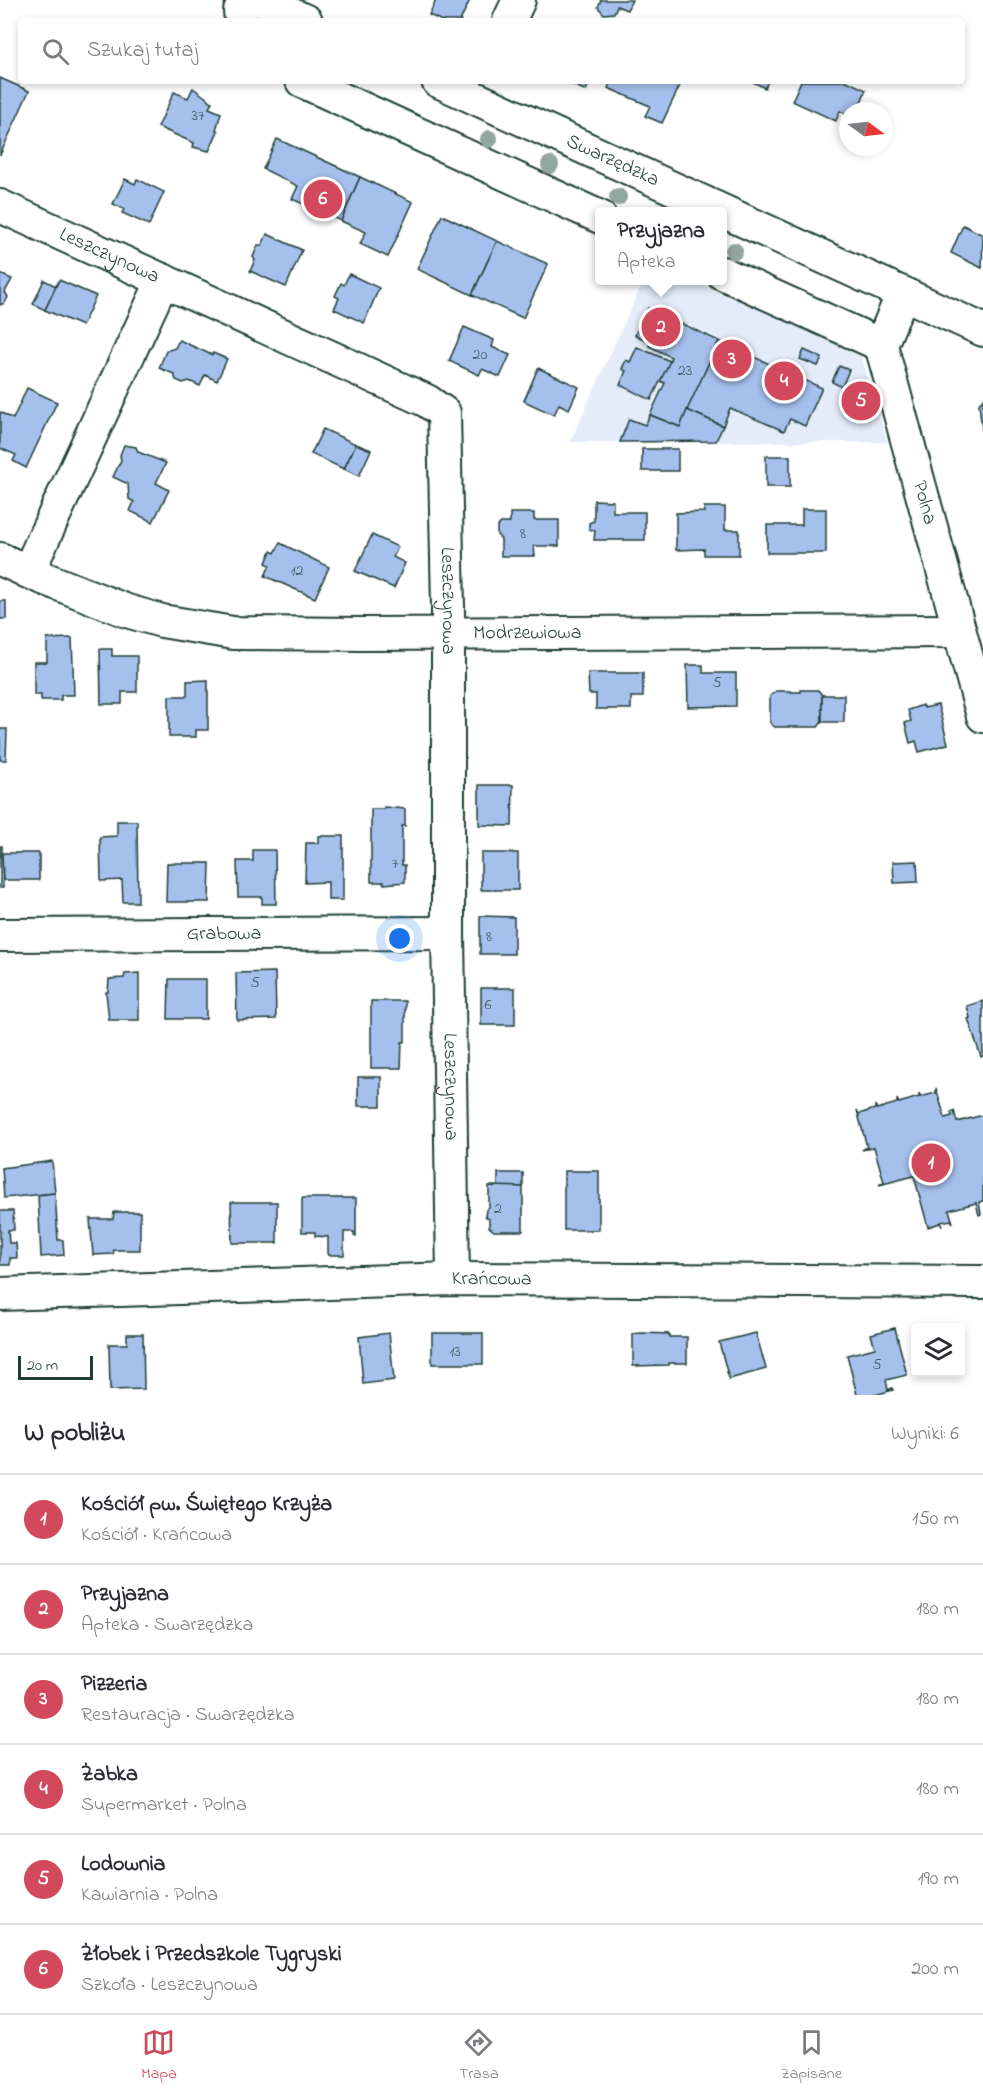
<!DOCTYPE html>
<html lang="pl">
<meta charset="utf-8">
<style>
body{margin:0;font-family:"Indie Flower",sans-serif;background:#f7f7f7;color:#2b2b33}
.controls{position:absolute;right:18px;bottom:18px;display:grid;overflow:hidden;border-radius:6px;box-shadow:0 3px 9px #0003}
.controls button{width:54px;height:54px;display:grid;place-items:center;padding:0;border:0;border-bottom:2px solid #e1e1e2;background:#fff;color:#2b2b33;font:30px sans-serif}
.compass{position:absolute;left:839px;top:102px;width:54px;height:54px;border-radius:50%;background:#fff;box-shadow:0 3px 9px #0003;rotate:105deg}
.scale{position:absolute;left:18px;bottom:15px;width:75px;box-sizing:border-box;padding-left:6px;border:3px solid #1f3d34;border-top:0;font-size:16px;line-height:21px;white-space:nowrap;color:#1f3d34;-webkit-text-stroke:4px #fff;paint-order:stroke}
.you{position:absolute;left:400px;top:939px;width:21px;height:21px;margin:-15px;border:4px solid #fff;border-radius:50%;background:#1a73e8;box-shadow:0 0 0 9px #1a73e833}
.badge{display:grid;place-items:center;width:39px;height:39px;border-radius:50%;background:#d1495b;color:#fff;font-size:20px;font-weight:700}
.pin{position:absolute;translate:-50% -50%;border:3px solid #fff;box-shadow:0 2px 6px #0006}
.popup{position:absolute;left:595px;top:207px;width:132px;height:78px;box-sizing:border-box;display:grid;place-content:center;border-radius:6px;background:#fff;filter:drop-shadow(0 2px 4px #0005);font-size:20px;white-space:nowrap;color:#7c7c81}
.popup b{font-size:22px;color:#2b2b33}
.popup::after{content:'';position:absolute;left:50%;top:100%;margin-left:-12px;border:12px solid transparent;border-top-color:#fff}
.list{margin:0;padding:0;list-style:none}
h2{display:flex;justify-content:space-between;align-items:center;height:78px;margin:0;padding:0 24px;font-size:26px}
h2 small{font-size:20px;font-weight:400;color:#7c7c81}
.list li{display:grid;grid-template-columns:39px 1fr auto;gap:18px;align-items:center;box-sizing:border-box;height:90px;padding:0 24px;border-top:2px solid #e1e1e2}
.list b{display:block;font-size:22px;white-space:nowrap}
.list p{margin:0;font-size:20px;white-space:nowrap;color:#7c7c81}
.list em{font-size:20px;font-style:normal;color:#7c7c81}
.icon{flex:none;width:33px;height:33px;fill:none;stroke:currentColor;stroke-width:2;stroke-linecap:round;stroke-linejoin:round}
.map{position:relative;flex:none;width:983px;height:1395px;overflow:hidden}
.search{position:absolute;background:#fff;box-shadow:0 3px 9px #0003;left:18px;right:18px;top:18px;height:66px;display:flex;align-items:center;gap:15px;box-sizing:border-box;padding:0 21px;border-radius:6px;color:#7c7c81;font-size:22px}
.sheet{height:618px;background:#fff}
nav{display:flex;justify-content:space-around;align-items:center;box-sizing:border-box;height:84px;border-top:2px solid #e1e1e2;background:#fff;font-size:16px;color:#7c7c81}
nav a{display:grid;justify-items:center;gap:3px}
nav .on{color:#d1495b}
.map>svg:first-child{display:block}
.built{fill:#e4ecfa}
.building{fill:#a6c0ed;stroke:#1f3d34;stroke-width:1.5}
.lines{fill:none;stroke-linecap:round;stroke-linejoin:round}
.minor-casing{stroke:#1f3d34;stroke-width:36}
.minor{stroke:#fff;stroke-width:32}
.tree{fill:#92a79e}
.labels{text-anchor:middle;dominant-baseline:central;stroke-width:4.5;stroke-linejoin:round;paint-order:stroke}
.number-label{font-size:16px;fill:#415e62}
.street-label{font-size:20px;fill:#1f3d34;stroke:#fff}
</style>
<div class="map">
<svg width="983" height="1395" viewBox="0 0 983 1395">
<rect width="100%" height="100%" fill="#fff"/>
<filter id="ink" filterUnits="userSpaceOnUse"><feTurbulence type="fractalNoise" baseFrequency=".0167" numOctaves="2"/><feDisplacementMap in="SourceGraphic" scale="12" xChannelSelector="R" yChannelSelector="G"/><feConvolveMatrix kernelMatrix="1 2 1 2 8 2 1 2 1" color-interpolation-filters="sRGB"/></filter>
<g filter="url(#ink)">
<polygon class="built" points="644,280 695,281 861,355 887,442 570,442"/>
<g class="building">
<polygon points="436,0 470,0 460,21 442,21 429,15"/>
<polygon points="601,0 632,0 627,10 617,6 614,13 604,14 598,7"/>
<polygon points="0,78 29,91 0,155"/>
<polygon points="565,81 590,81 586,91"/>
<polygon points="611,81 682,81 662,123 645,116 650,106 608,88"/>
<polygon points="751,81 768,81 765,88"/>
<polygon points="801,81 847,81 866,90 857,111 848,111 848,115 840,111 836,121 792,101"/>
<polygon points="193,88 212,102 209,108 221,113 216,130 218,131 209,151 193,147 194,143 158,127 174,92 188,98"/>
<polygon points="277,139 360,177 341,221 292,199 298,186 263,169"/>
<polygon points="360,177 413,202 388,257 360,244 366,232 341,221"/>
<polygon points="125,179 135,184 137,179 164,192 149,225 122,213 124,209 113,204"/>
<polygon points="442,215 497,241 472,295 417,269"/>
<polygon points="963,225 983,235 982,268 951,253"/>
<polygon points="267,234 302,250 286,287 250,271 255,260 253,257 258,245 262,245"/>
<polygon points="497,241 548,264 523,318 472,295"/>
<polygon points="0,274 12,279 5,292 8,297 5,303 0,305"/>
<polygon points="349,274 379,288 364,323 334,309 339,298 335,296 341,283 344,285"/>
<polygon points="44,280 56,286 45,310 33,304"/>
<polygon points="59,280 96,296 82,326 45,310"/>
<polygon points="648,308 719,341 680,427 650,415 665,383 660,381 671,357 649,346 651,342 635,335"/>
<polygon points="464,327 494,340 492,347 510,355 500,377 482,369 479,375 449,361"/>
<polygon points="179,340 212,355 213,353 227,359 217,381 205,375 200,386 189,381 183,383 176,380 174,374 159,368 166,351 175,348"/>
<polygon points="719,341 822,388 805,426 790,419 784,431 730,408 723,426 687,410"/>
<polygon points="637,347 670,361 651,400 620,385 626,371 622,369 626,360 630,362"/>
<polygon points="804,350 822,358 818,366 800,359"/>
<polygon points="839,366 849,370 842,387 832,382"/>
<polygon points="538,368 579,387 569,409 559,404 554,415 524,401"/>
<polygon points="27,388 57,402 26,468 13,461 16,455 0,448 0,412 13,419"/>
<polygon points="983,399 983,438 979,404"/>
<polygon points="687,410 723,426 716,441 620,442 629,419 645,425 650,415 680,427"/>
<polygon points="323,429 356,444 344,469 311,454"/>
<polygon points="356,444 371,450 359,476 344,469"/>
<polygon points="124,445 136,447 138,452 166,463 156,483 169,490 153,522 130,511 134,502 129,499 128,484 113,477 121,460 120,455"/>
<rect x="642" y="449" width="36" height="22"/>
<rect x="766" y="456" width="24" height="31"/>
<polygon points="594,500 613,501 613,512 645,512 645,540 594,540 595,531 589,529 589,523 594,521"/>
<polygon points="704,507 725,507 725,530 739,530 739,555 704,555 704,549 676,550 676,513 704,512"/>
<polygon points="802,509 826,509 826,553 767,553 767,525 802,525"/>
<polygon points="510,513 534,513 534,520 559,520 559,546 534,546 535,556 501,556 501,539 497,535 497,527 501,523 510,523"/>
<polygon points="372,535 398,547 393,557 405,563 394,588 355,571"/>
<polygon points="280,543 329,567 315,598 265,576 270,565 266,563 271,551 275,553"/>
<rect x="0" y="601" width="6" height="18"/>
<polygon points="72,638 74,695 61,695 61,700 41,700 41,695 34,695 34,662 47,662 47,639"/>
<polygon points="100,649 112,649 112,656 137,656 137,692 122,692 122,704 101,704"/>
<polygon points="687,665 703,665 703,673 736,673 736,706 688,707"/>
<polygon points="588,673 643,673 643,697 631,697 631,709 596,709 596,694 589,694"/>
<polygon points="208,680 208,730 196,730 196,737 169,737 169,696 187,696 187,681"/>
<polygon points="801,690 818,690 822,695 822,722 818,727 775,727 770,723 770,696 776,691 791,691 791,692 801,692"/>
<rect x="822" y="695" width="22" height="27"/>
<polygon points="923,705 924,708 938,705 948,744 919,752 916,741 910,743 905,723 911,721 908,710"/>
<polygon points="0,729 7,729 6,760 0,760"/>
<polygon points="479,785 513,785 512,826 479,825"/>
<polygon points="384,807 405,809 405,826 402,826 402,865 405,865 405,882 384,884 384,882 371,882 371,809 384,809"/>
<polygon points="117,821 137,821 138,902 123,902 122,880 101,881 100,837 117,836"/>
<polygon points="318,836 343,836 343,900 328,900 328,882 305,883 306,843 318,843"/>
<polygon points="0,846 2,846 3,888 0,888"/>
<polygon points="253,850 275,850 276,904 262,904 262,897 238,897 237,861 253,861"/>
<polygon points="2,853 39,853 39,880 3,880"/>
<rect x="481" y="853" width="37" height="37"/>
<polygon points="917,861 918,882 894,883 893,862"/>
<polygon points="167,863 210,863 209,902 166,902"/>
<polygon points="480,916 514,917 514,954 480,954"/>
<polygon points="275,972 276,1019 237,1020 236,973"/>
<polygon points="139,973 139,1020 109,1020 106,992 108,992 109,979 124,978 125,974"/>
<polygon points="169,979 206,979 206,1019 168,1019"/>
<rect x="481" y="988" width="34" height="37"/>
<polygon points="371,1001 405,1001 405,1042 402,1042 401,1068 371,1068"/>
<polygon points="983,1001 983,1056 981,1057 968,1019 970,1018 967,1006"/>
<rect x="358" y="1077" width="23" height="29"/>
<polygon points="936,1088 945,1118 952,1116 951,1112 954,1111 957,1122 983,1115 983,1201 979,1202 981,1214 979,1215 976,1203 949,1210 953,1223 951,1220 941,1222 942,1226 940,1223 928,1227 914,1176 879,1185 884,1182 874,1147 862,1150 867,1147 857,1110 859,1114 875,1109 875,1105 877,1109 897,1103 897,1099 899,1103 919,1097 919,1093 920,1097 936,1093"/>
<polygon points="52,1161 55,1193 4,1198 2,1168"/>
<rect x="564" y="1171" width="35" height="59"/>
<rect x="498" y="1173" width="25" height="14"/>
<polygon points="489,1186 523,1187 523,1231 494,1231 489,1227 489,1219 485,1216 486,1210 489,1207"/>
<polygon points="55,1193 58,1240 63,1240 64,1255 41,1257 38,1195"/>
<polygon points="302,1198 356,1198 356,1236 354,1236 354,1232 344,1232 344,1255 328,1255 328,1237 315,1236 315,1232 302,1232"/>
<polygon points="231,1202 277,1202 277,1243 232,1243"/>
<polygon points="0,1211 13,1211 14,1230 8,1230 9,1243 16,1243 17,1258 10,1258 10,1265 0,1265"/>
<polygon points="114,1212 140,1212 140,1250 114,1250 113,1254 93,1255 90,1219 113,1219"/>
<polygon points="895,1328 907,1375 886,1380 888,1390 892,1388 893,1390 875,1395 857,1395 847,1355 875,1348 871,1334"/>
<polygon points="389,1333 394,1380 363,1384 359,1337"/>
<rect x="432" y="1333" width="51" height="31"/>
<polygon points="642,1333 669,1334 669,1337 687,1337 687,1363 669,1363 669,1365 633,1366 633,1334"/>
<polygon points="756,1333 766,1369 729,1379 719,1342"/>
<polygon points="127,1334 143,1334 144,1389 110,1390 109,1344 127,1344"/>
</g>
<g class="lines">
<defs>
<g id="minor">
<polyline points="260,0 306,21"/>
<polyline points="241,21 240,11 245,0"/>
<polyline points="509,21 519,0"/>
<polyline points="302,81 600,217"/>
<path id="s1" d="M438,81L983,330"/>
<path id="s2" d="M0,206L427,401L444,413L448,607V933L453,1279"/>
<polyline points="722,273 881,345"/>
<path id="s3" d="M903,293L881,345L983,716"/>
<path id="s4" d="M0,559L38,576L127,611L162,621L233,633L363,634L959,631"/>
<polyline points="28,572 163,280"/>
<path id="s5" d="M0,935L448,933"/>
<path id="s6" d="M0,1294L453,1279L983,1282"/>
</g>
</defs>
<use href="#minor" class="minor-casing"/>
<use href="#minor" class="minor"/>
</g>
<g class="tree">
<circle cx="489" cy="139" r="9"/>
<circle cx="550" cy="165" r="9"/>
<circle cx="618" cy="197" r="9"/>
<circle cx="734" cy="251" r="9"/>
</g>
</g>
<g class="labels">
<g class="number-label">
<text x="198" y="116">37</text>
<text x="480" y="355">20</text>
<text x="685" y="371">23</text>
<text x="523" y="534">8</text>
<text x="297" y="571">12</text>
<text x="717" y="683">5</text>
<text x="395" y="864">7</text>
<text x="489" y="937">8</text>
<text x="255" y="983">5</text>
<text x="488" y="1005">6</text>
<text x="498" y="1209">2</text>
<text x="455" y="1352">13</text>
<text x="877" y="1365">5</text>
</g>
<g class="street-label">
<text stroke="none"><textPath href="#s1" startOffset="192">Swarzędzka</textPath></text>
<text stroke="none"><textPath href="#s2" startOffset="120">Leszczynowa</textPath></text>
<text stroke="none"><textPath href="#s3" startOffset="220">Polna</textPath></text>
<text stroke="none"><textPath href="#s2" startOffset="678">Leszczynowa</textPath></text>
<text stroke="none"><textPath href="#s4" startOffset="540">Modrzewiowa</textPath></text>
<text stroke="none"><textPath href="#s5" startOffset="224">Grabowa</textPath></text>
<text stroke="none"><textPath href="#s2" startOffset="1164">Leszczynowa</textPath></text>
<text stroke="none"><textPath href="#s6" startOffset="492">Krańcowa</textPath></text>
</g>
</g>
</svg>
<div class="controls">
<button><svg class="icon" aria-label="layers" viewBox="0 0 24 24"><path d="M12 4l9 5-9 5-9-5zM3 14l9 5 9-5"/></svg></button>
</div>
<svg class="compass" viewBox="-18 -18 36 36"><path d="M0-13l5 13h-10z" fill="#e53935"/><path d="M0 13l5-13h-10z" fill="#7c7c81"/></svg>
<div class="scale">20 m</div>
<div class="you"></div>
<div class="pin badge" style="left:931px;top:1163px">1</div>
<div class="pin badge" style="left:661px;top:327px">2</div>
<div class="popup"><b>Przyjazna</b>Apteka</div>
<div class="pin badge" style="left:732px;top:359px">3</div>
<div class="pin badge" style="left:784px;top:381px">4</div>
<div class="pin badge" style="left:861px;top:401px">5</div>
<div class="pin badge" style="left:323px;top:199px">6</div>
<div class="search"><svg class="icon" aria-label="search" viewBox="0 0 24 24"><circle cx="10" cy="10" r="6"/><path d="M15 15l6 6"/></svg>Szukaj tutaj</div>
</div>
<section class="sheet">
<h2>W pobliżu<small>Wyniki: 6</small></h2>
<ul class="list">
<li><span class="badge">1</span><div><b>Kościół pw. Świętego Krzyża</b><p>Kościół · Krańcowa</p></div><em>150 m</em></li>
<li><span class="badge">2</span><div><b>Przyjazna</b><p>Apteka · Swarzędzka</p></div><em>180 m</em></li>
<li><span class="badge">3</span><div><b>Pizzeria</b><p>Restauracja · Swarzędzka</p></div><em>180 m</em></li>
<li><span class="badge">4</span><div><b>Żabka</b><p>Supermarket · Polna</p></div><em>180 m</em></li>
<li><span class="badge">5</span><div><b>Lodownia</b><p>Kawiarnia · Polna</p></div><em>190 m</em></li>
<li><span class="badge">6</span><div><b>Żłobek i Przedszkole Tygryski</b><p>Szkoła · Leszczynowa</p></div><em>200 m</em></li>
</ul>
</section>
<nav>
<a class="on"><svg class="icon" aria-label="map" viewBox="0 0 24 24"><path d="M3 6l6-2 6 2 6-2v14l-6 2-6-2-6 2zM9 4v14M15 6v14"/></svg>Mapa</a>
<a><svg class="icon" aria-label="directions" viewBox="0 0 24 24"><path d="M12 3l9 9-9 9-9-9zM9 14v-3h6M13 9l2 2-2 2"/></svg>Trasa</a>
<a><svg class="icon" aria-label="saved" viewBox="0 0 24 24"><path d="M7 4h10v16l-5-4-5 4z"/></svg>Zapisane</a>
</nav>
